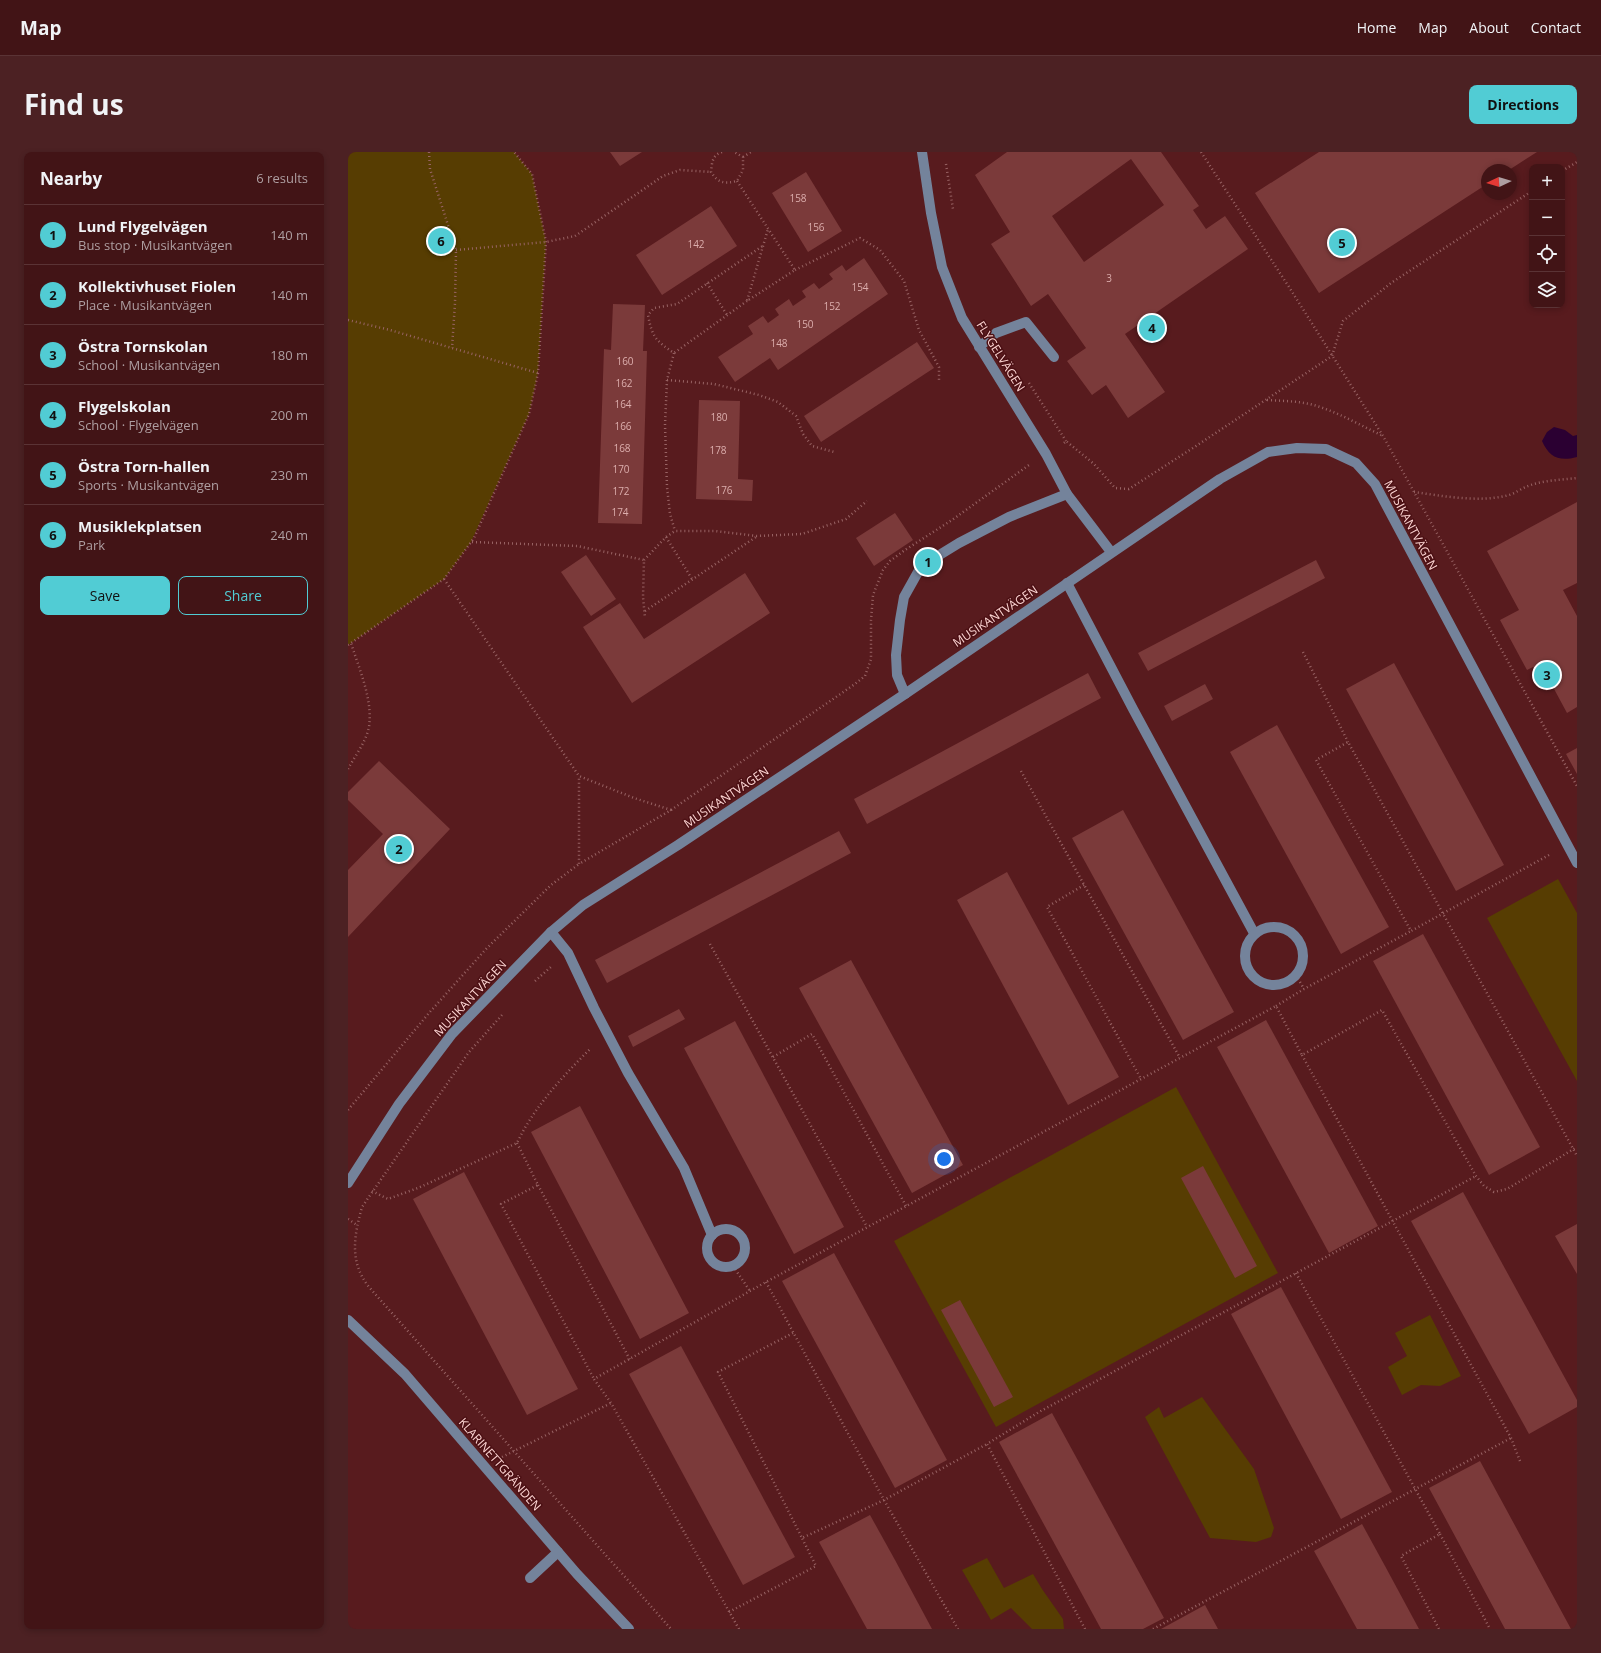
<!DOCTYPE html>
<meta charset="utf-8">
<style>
body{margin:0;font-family:"Open Sans",sans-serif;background:#4c2123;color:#f1f3f6}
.controls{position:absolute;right:12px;top:12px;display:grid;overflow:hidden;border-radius:8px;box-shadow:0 2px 6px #0003}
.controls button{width:36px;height:36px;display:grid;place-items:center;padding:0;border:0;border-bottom:1px solid #5a3335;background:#421416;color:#f1f3f6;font:20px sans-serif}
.compass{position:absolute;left:1133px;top:12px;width:36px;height:36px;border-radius:50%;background:#421416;box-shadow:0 2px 6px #0003;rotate:266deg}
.you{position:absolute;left:596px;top:1007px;width:14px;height:14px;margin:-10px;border:3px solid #fff;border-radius:50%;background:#1a73e8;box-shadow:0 0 0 6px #1a73e833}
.badge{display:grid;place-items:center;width:26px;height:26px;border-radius:50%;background:#51ccd4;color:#111;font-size:13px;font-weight:700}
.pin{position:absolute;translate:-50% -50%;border:2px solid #fff;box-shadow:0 1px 4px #0006}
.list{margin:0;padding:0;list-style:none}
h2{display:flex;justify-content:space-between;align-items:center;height:52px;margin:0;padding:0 16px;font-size:17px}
h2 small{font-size:13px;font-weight:400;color:#ae9ea1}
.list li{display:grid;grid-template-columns:26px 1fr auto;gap:12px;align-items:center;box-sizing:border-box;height:60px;padding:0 16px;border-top:1px solid #5a3335}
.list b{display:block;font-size:15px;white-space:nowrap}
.list p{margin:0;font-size:13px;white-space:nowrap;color:#ae9ea1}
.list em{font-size:13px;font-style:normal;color:#ae9ea1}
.actions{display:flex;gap:8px;padding:12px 16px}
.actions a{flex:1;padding:9px 0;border:1px solid #51ccd4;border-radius:8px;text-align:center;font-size:14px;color:#51ccd4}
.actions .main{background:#51ccd4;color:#111}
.icon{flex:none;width:22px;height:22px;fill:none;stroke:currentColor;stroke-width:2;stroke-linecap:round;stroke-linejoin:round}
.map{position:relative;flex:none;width:1229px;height:1477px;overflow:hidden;border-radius:8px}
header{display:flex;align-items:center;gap:24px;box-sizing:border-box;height:56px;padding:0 20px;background:#421416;border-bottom:1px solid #5a3335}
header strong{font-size:19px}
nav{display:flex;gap:22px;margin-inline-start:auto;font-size:14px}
.intro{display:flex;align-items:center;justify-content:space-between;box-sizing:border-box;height:96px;padding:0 24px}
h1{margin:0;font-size:28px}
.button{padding:10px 18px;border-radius:8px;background:#51ccd4;color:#111;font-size:14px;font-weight:700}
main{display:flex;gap:24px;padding:0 24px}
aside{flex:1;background:#421416;border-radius:8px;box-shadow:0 2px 6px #0003}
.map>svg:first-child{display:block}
.green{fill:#573d02}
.water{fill:#2b0032}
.building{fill:#7b3a3a;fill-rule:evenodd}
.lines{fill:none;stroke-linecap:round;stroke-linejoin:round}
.path{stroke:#986364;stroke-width:2.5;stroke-dasharray:1 3;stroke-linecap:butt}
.minor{stroke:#74839b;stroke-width:10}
.labels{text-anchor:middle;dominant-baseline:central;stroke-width:3;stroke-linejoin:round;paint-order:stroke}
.number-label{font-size:10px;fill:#dcaead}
.street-label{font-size:12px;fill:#fdd5d3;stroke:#4c1014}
</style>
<header>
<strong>Map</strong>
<nav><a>Home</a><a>Map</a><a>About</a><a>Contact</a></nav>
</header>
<div class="intro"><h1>Find us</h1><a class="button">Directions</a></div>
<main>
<aside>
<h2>Nearby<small>6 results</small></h2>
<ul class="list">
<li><span class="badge">1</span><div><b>Lund Flygelvägen</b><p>Bus stop · Musikantvägen</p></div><em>140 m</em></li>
<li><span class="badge">2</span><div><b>Kollektivhuset Fiolen</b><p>Place · Musikantvägen</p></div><em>140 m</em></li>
<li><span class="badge">3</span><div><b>Östra Tornskolan</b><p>School · Musikantvägen</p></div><em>180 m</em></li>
<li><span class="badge">4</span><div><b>Flygelskolan</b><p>School · Flygelvägen</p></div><em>200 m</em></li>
<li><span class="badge">5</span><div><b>Östra Torn-hallen</b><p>Sports · Musikantvägen</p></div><em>230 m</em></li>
<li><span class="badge">6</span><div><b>Musiklekplatsen</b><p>Park</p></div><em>240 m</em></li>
</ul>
<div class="actions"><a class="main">Save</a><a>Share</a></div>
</aside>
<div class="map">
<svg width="1229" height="1477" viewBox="0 0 1229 1477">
<rect width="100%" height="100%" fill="#581b1e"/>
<g class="green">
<polygon points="0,0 166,0 184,22 198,90 190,221 181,262 123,390 96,427 0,493"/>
<polygon points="1210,727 1229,761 1229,929 1139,766"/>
<polygon points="828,935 930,1121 648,1275 546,1089"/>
<polygon points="1082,1163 1113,1224 1092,1234 1073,1233 1054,1243 1040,1215 1059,1204 1047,1181"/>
<polygon points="854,1245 906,1317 926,1376 923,1385 908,1390 862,1386 797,1265 811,1255 816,1266"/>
<polygon points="639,1406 656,1436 685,1422 694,1437 715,1467 716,1477 684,1477 663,1456 643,1468 614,1418"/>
</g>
<path class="water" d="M1206,275L1217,278L1225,284L1229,283V305C1211,310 1201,305 1194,289L1199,280Z"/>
<g class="building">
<polygon points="262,0 294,0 272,14"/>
<path d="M659,0H813L851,54L845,58L858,77L877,64L900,97L777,182L817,240L780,266L758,233L744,243L719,209L738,196L700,142L683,154L643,92L662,80L627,23ZM783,7L816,53L736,110L704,64Z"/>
<polygon points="971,0 1189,0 1161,18 1139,18 1139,32 971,141 907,41"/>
<polygon points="458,20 494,79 460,100 424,41"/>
<polygon points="363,54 389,94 314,143 288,103"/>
<polygon points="516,106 540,142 430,218 422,206 387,230 370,205 405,182 400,174 415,164 420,171 431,163 427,157 441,147 445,154 458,145 454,139 466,131 471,137 485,127 481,122 494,113 498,119"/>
<polygon points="265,152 297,153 295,199 299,199 294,372 250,371 256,197 263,198"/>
<polygon points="569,190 586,216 473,290 456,264"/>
<polygon points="351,248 392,249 390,327 405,328 404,349 348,347"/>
<polygon points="1229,350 1229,431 1215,438 1229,464 1229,555 1219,561 1205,535 1198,539 1185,515 1179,518 1152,468 1171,458 1139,399"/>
<polygon points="547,361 565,388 526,414 508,386"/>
<polygon points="238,403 268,447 243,464 213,420"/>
<polygon points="968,408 977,426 800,519 790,501"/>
<polygon points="397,421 422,461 284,551 235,475 272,451 296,487"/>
<polygon points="1046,511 1156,713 1108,739 998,537"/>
<polygon points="740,521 753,546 519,672 506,647"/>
<polygon points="857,532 865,547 824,569 816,554"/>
<polygon points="929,573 1041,775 993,802 882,600"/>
<polygon points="1229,596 1229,622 1218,602"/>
<polygon points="31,609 102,677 0,785 0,718 35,682 0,648 0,640"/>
<polygon points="775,658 886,860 835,888 724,686"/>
<polygon points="491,679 503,701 259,831 247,808"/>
<polygon points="659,720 771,925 720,953 609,748"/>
<polygon points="1075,782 1192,995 1141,1023 1025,809"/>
<polygon points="503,808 615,1013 564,1041 451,836"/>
<polygon points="331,857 337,867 285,895 280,884"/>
<polygon points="918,868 1030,1074 981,1101 869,895"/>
<polygon points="387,869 496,1075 446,1102 336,896"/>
<polygon points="232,954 341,1161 292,1187 183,980"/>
<polygon points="855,1014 909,1114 887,1126 833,1026"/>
<polygon points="116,1020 230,1237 179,1263 65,1047"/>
<polygon points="1115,1040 1229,1248 1229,1255 1181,1282 1063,1069"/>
<polygon points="1229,1072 1229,1122 1207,1084"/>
<polygon points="486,1101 599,1308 547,1336 434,1129"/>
<polygon points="933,1135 1044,1340 993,1367 883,1162"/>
<polygon points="612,1148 665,1245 646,1255 593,1158"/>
<polygon points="333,1194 447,1405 395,1433 281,1222"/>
<polygon points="704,1261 816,1466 795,1477 753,1477 651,1290"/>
<polygon points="1132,1309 1223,1477 1157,1477 1101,1373 1081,1336"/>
<polygon points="522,1363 547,1408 584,1477 519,1477 471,1390"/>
<polygon points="1014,1372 1037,1414 1071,1477 1009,1477 966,1399"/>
<polygon points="857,1453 870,1477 813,1477"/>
</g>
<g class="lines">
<g class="path">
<polyline points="81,0 82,17 108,98 107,151 104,196"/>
<path d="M374,0C364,3 364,11 363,20C370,31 376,32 389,29L395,18V5L386,0"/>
<polyline points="853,0 941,135 1035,284 1229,634"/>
<polyline points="395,5 403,0"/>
<polyline points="598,12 605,57"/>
<polyline points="1214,19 1229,10"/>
<polyline points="389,29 447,118 399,149 420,77"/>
<polyline points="108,98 198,90 227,84 315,24 332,18 363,20"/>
<polyline points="447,118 512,86 532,98 556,129 571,178 591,215 591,228"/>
<polyline points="359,131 379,163"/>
<path d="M399,149L326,201C308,189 304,185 300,163L306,156L329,152L416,93"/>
<polyline points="0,168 42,178 190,221"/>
<polyline points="326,201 319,228 317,273 319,335 322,362 327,379"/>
<polyline points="319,228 366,232 411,243 430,250 448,264 455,282 464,294 486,300"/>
<polyline points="681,231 718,289"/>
<path d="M919,248C936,249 953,249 969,254C991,261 1012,273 1033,283"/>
<polyline points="716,291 718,289 746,312 767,336 781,337 848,294 984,204 995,169 1018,151 1043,131 1184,39"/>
<path d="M1066,340C1095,344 1132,351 1161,343C1168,341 1174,336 1180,334C1196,328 1213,328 1229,326"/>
<polyline points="318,385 344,427"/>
<polyline points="124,390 229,394 296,408 295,445 297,466"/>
<polyline points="296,408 318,385 327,379 367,379 409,384 454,382 498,367 519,349"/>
<polyline points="96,427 231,624 286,646 323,658 231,712 231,624"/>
<polyline points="297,459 408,385"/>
<polyline points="0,493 96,427 126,386 181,262 190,221 198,90 184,22 166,0"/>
<polyline points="955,500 1000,590"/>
<path d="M0,617C7,604 18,590 21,575C25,547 11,517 3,491"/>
<polyline points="673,619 832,906"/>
<polyline points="323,658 507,532 517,524 523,507 523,468 525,443 535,418 542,409 557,398 604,368 681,313"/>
<polyline points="1201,703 1063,779 968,608 1000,590 1229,1004"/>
<polyline points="736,733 699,755 793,927"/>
<polyline points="362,792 519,1075"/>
<polyline points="948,823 956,837"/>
<polyline points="187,829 204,814"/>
<polyline points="928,854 956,837 1063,779"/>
<path d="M154,863L121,900L14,1055C6,1084 1,1110 21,1135L323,1477"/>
<polyline points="954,903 1163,1286 1172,1309"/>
<polyline points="425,905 464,882 558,1054"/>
<polyline points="0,958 81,861 138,797 203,733 231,712"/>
<polyline points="169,991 190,1033 153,1052 246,1227"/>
<polyline points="190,1033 282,1208"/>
<path d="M24,1039L40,1047L70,1036L169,991C186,955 215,924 243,896"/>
<polyline points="0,1067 9,1073"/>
<polyline points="385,1114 402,1139"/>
<polyline points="948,1121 1092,1382 1053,1404 1091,1477"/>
<polyline points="418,1130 536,1348 610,1477"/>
<polyline points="445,1181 370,1220 454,1386 536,1348 639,1292"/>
<polyline points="154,1305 263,1251"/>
<polyline points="1092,1382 1142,1477"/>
<polyline points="381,1460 468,1414 454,1386"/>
<polyline points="391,1477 263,1251 246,1227 418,1130 928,854 954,903 1034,858 1128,1024 1136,1034 1146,1040 1159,1037 1229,995"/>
<polyline points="737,1477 639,1292 691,1260 1128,1024"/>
<polyline points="805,1477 1163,1286"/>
</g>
<g class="minor">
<polyline points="574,0 583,61 594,115 614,166 698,302 719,342 763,400"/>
<polyline points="631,195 648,181 678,170 706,205"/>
<polyline points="719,431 785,557 906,781"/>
<polyline points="557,542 549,523 548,503 552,468 556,445 570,420 580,410 611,391 661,365 719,342"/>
<circle cx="926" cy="804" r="29"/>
<polyline points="203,780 220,801 246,856 280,921 336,1016 364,1083"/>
<polyline points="0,1031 51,952 104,882 203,780 235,753 330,693 557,542 872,327 920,300 949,296 978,297 1008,311 1027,332 1229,711"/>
<circle cx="378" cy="1096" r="19"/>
<polyline points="0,1168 57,1222 229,1422 281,1477"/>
<polyline points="182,1426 210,1400"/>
</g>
</g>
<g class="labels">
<g class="number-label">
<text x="450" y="46">158</text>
<text x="468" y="75">156</text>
<text x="348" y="92">142</text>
<text x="761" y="126">3</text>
<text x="512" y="135">154</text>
<text x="484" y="154">152</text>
<text x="457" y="172">150</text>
<text x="431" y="191">148</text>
<text x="277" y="209">160</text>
<text x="276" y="231">162</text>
<text x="275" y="252">164</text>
<text x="371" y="265">180</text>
<text x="275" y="274">166</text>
<text x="274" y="296">168</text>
<text x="370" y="298">178</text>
<text x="273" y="317">170</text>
<text x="376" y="338">176</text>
<text x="273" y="339">172</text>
<text x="272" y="360">174</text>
</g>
<g class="street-label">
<text transform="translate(653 204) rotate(58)">FLYGELVÄGEN</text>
<text transform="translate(1063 373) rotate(62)">MUSIKANTVÄGEN</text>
<text transform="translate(647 464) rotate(-34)">MUSIKANTVÄGEN</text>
<text transform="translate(378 645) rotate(-34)">MUSIKANTVÄGEN</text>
<text transform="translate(122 846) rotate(-47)">MUSIKANTVÄGEN</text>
<text transform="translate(152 1312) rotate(49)">KLARINETTGRÄNDEN</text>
</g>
</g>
</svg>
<div class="controls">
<button>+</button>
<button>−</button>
<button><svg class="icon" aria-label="locate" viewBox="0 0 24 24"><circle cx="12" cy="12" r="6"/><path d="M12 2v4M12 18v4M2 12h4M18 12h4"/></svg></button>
<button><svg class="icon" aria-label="layers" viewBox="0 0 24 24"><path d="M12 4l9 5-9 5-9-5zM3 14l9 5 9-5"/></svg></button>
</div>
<svg class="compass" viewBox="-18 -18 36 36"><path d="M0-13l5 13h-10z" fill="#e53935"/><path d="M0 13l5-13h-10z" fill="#ae9ea1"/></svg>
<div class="you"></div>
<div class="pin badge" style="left:580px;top:410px">1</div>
<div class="pin badge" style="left:51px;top:697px">2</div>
<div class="pin badge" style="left:1199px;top:523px">3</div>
<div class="pin badge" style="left:804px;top:176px">4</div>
<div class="pin badge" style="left:994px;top:91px">5</div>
<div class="pin badge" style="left:93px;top:89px">6</div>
</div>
</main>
